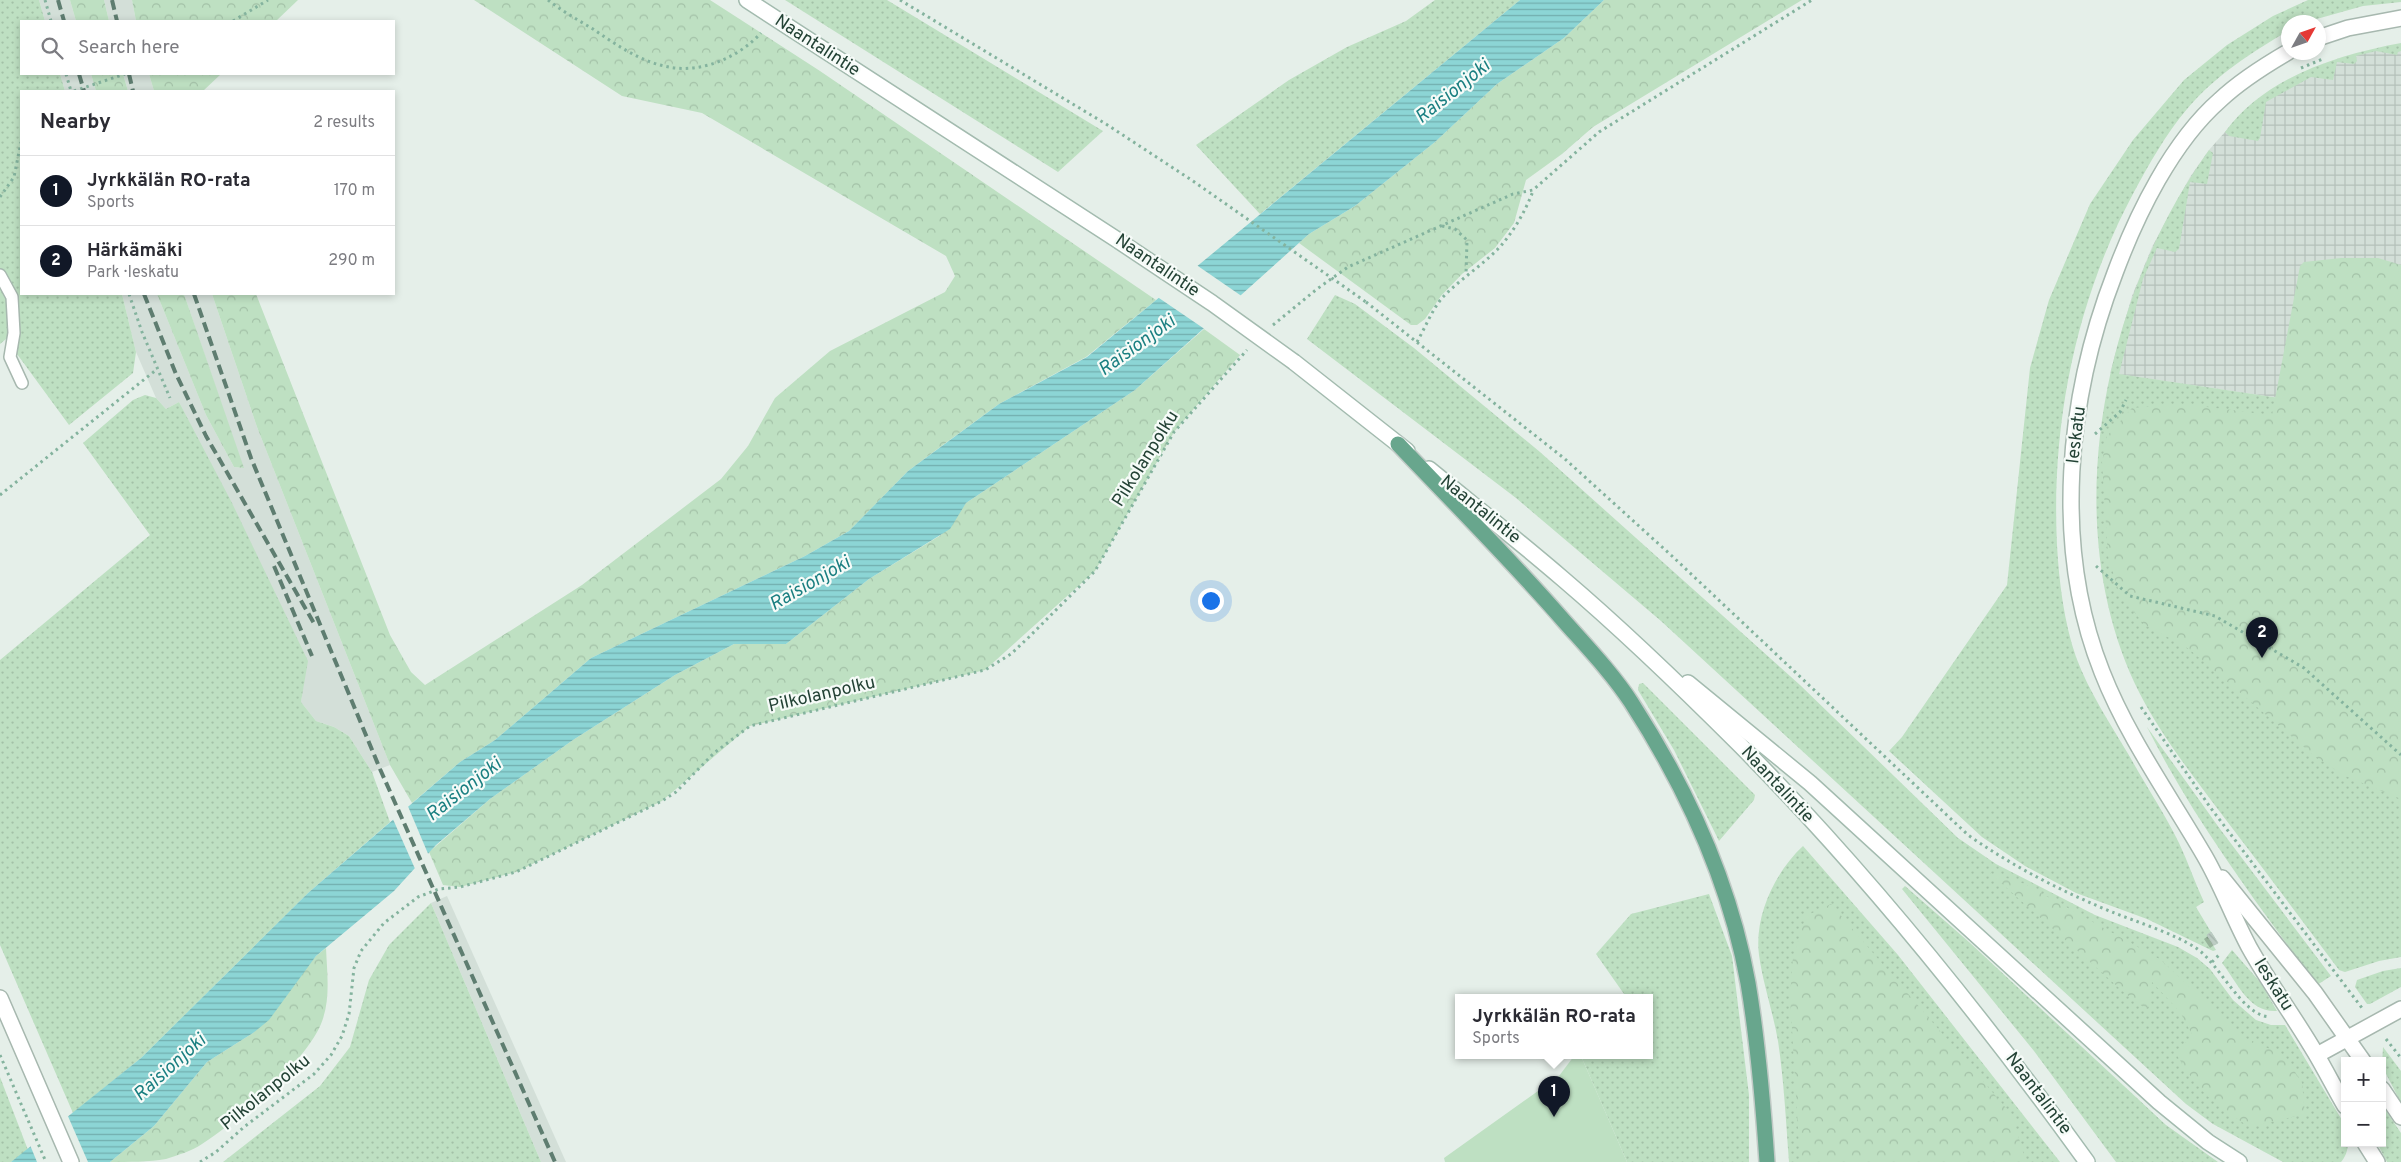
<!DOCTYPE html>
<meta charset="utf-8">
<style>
body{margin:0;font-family:Overpass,sans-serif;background:#f7f7f7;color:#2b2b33}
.controls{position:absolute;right:15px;bottom:15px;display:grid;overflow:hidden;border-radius:0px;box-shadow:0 2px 8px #0003}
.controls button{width:45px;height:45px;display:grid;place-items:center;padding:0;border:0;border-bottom:1px solid #e1e1e2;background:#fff;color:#2b2b33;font:25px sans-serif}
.compass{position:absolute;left:2281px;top:15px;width:45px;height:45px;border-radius:50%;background:#fff;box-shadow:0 2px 8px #0003;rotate:50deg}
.you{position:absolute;left:1210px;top:600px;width:18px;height:18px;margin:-12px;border:4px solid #fff;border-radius:50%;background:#1a73e8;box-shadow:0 0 0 8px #1a73e833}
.badge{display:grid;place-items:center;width:32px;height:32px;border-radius:50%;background:#111827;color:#fff;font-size:16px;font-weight:700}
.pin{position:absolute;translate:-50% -41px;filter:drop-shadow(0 1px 2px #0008)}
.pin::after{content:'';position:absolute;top:26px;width:18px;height:15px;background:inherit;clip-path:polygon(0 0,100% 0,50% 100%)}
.popup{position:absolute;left:1455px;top:994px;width:198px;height:65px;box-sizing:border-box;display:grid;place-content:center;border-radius:0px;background:#fff;filter:drop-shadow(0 1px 4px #0005);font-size:16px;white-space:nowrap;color:#7c7c81}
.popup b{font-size:19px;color:#2b2b33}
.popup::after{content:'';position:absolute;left:50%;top:100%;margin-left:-10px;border:10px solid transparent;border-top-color:#fff}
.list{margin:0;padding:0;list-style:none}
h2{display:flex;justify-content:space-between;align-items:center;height:65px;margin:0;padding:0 20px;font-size:21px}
h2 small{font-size:16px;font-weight:400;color:#7c7c81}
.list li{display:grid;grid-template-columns:32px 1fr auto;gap:15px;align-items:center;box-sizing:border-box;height:70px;padding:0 20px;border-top:1px solid #e1e1e2}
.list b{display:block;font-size:19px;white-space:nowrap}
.list p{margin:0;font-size:16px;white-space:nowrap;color:#7c7c81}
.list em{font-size:16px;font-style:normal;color:#7c7c81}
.icon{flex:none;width:28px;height:28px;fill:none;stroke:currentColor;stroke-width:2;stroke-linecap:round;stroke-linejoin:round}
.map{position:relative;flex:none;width:2401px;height:1162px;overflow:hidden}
.search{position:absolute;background:#fff;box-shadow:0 2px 8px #0003;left:20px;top:20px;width:375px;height:55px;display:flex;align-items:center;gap:12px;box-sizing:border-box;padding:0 18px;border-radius:0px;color:#7c7c81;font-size:19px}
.panel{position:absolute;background:#fff;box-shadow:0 2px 8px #0003;left:20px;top:90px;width:375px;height:205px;border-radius:0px}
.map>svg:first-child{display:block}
.built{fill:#d3dfd8}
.industrial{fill:url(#industrial-grid)}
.green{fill:url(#green-dots)}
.forest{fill:url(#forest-crowns)}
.pitch{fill:#bee0c2}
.water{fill:url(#water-rules)}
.pier{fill:#e5efe9}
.shadow{fill:#0003}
.building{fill:url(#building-back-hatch);stroke:#b7c9bf}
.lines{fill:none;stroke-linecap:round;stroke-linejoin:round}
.service-casing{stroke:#a7b8af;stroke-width:14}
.minor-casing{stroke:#a7b8af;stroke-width:18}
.tertiary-casing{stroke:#a7b8af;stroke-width:18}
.secondary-casing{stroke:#a3bbaf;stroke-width:18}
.primary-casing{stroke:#c1cac6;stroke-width:18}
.path{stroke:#84b39e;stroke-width:3;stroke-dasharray:2.5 4;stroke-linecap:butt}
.service{stroke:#fff;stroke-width:11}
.minor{stroke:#fff;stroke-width:15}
.tertiary{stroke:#fff;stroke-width:15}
.secondary{stroke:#fff;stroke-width:15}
.primary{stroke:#68a68d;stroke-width:15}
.rail{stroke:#5e7d70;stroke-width:4;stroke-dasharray:10 5;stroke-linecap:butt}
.secondary-bridge-casing{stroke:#a3bbaf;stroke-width:18;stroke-linecap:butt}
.path-bridge{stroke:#84b39e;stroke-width:3;stroke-dasharray:2.5 4;stroke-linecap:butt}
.secondary-bridge{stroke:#fff;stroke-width:15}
.labels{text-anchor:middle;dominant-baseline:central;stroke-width:4.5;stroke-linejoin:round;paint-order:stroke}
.street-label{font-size:18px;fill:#234235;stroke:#f6fbf8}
.water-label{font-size:19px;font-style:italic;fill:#1a7f81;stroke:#f6fbf8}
</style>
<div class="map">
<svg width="2401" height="1162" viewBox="0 0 2401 1162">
<defs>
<pattern id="industrial-grid" width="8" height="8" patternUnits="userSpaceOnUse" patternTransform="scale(1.25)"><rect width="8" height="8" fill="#d3dfd8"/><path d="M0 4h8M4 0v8" fill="none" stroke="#b5c1ba"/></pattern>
<pattern id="green-dots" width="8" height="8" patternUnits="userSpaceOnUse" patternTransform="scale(1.25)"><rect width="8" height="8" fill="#bee0c2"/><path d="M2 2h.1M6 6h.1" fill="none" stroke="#a3c1a7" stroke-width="1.8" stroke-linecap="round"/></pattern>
<pattern id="forest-crowns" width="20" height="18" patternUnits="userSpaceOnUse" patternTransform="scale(1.25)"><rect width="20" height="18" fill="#bee0c2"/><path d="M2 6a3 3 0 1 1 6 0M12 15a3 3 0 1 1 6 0" fill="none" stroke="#a3c1a7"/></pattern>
<pattern id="water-rules" width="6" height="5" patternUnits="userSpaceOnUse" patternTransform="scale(1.25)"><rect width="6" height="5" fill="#8cd5d5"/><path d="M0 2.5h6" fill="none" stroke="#72aeae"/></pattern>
<pattern id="building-back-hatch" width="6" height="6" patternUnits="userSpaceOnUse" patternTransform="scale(1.25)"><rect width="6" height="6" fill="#bdcdc4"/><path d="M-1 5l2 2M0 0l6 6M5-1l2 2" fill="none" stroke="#a2b1a9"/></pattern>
</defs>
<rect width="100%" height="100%" fill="#e5efe9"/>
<g class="built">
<polygon points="39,0 70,0 76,21 45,21"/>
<polygon points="104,0 132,0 136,21 109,21"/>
<polygon points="60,74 91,74 96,91 65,91"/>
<polygon points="123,74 149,74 154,91 128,91"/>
<polygon points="122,294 157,294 206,415 234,467 243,468 184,294 212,294 257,427 390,765 372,772 349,736 334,727 316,721 301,702 307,661 179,402 166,409 156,398 136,352"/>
<polygon points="447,896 566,1162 541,1162 431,903"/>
</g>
<polygon class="industrial" points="2401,44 2401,353 2306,402 2110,373 2132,296 2152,247 2190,177 2209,150 2232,124 2257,103 2344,57"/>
<g class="green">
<polygon points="0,0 39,0 45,21 21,21 21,74 60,74 65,91 21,91 21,294 122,294 136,352 133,373 69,425 6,339 0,344"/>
<polygon points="785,0 887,0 1103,131 1058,172"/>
<polygon points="1435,0 1520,0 1260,214 1196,145 1289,80 1347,47 1406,21"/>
<path d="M2308,0H2401V2L2363,6L2306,22H2288V31C2252,52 2215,76 2187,109C2166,134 2149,164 2134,192C2076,300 2051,423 2057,545C2059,582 2064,622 2076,657C2089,692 2111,725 2130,757C2146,786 2165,814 2179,843C2188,862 2195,883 2204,902L2196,907L2211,932L2207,935L2216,950L2213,951L2147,919L2076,893L2025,866L1982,837L1889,751L1902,737L2007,585L2030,368L2049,300L2090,204L2133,140L2184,80L2227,45L2273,16Z"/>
<path d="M2401,43V51L2398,52L2397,55L2376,51L2356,56L2357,61L2354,64L2337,62L2333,80L2311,77L2266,102L2260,138L2258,141L2229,136L2225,132C2265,77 2337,55 2401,43Z"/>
<path d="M2209,150L2213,153L2207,184L2190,182L2179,249L2175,252L2157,248L2143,279L2119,374L2306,402L2401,353V957L2379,961L2345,972L2339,970C2301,919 2262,867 2223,816C2194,777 2162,737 2140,694C2055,527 2103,297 2209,150Z"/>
<path d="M1335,295L1355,304L1414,348L1540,452L1800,685L1958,838L1996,864L2095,915L2178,947L2197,958L2210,969L2233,1000L2256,1020L2271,1025H2285L2345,1125V1143H2348C2348,1150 2345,1158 2341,1162H2283L2213,1124L2186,1104L1661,621L1516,498L1307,339Z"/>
<polygon points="145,395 156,398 166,409 179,402 232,503 308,661 301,702 316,721 334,727 349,736 372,772 390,822 308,893 141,1058 73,1113 0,945 0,660 150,535 83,443 133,400"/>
<polygon points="1643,683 1755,795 1754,800 1719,841 1674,750 1638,690 1639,684"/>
<path d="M2147,727L2220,829L2331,976L2317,985C2256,902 2193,819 2147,727Z"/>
<path d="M1803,846L1898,955L2060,1162H1789C1786,1122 1784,1081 1778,1041C1773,1012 1763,984 1759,955C1754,916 1775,872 1803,846Z"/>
<polygon points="1905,886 1969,942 2166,1125 2218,1162 2116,1162 2034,1051 1902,889"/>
<polygon points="1709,894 1732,956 1749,1095 1749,1162 1627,1162 1581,1056 1649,1056 1649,998 1623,998 1624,994 1596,954 1631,914"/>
<polygon points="431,903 541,1162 223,1162 320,1086 350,1047 369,980 389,945"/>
<path d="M2232,950L2260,982L2277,1011C2249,1013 2237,982 2222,963Z"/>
<polygon points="2401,968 2401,987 2370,1004 2367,1004 2355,987 2357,980 2383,971"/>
<polygon points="2383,1047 2401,1071 2401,1103 2382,1066"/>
<polygon points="0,1077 28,1150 11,1162 0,1162"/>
<polygon points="2382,1105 2401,1133 2401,1162 2387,1162 2377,1143 2382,1143"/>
</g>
<g class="forest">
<polygon points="70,0 104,0 109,21 76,21"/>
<polygon points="132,0 298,0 276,21 136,21"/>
<polygon points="474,0 710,0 820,71 1156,300 1086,357 999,404 947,442 908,471 849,531 805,556 591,658 495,740 460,762 412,803 390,765 257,427 212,294 256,294 390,635 411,672 425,685 582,585 721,479 748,446 775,398 830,351 945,292 955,276 946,256 702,113 622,96"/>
<polygon points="1604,0 1802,0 1593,127 1562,154 1526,180 1514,223 1495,248 1462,274 1441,296 1425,319 1417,325 1411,325 1299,243 1309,234 1355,206 1435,142 1497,84 1564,38"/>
<polygon points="91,74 123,74 128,91 96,91"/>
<polygon points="149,74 221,74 203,91 154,91"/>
<polygon points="2341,258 2378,258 2401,265 2401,799 2343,775 2312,754 2189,649 2144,624 2120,595 2108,556 2102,462 2107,436 2132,408 2183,404 2272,415 2300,266 2304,262"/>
<polygon points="157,294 184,294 244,468 234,467 206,415"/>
<polygon points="1204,329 1240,355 1174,432 1095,571 985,670 750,726 662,801 516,872 460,887 443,885 429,852 490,799 573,740 675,675 734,644 786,644 869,579 941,535 966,503 1135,390"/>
<path d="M1990,873L2025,884L2161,960L2241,1036L2285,1056L2302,1083L2305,1114L2250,1127C2212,1103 2198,1091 2175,1052L2193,1036L2180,1012L2152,982L2147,1010L2126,994Z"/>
<polygon points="1831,904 2012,1115 2026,1162 1800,1162 1790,996 1793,957 1806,916"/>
<path d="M326,948C327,973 331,1000 321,1024C305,1062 237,1122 202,1144C192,1151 178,1155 166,1159C149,1162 128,1162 110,1162L154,1126L207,1062L253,1033L316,956Z"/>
</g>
<polygon class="pitch" points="1574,1056 1581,1056 1627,1162 1445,1162 1444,1158 1559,1076"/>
<polygon class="water" points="1520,0 1604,0 1564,38 1497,84 1435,142 1355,206 1309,234 1135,390 966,503 950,529 869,579 786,644 734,644 675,675 573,740 490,799 436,845 394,891 316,956 269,1020 253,1033 207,1062 154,1126 110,1162 11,1162 141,1058 308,893 460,762 495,740 591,658 805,556 849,531 908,471 999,404 1087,357"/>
<g class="pier">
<polygon points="1195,264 1243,297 1206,330 1156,296"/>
<polygon points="407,804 429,856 416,871 392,817"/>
<polygon points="67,1114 88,1162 37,1162 30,1145"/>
</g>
<polygon class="shadow" points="2208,936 2217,943 2210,948 2204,939"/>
<polygon class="building" points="2211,932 2218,943 2214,945 2207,935"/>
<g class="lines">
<defs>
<polyline id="service" points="0,275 12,297 14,333 10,357 22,383"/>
<g id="minor">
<polyline points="2318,38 2348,28 2401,18"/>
<path d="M2288,52C2264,66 2240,81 2220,100C2172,142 2137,214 2115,273C2067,397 2052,546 2102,672C2127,736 2169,795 2204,855C2221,884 2233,917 2249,947C2269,983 2295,1018 2316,1054C2326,1071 2335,1089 2345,1106"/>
<polyline points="2222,878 2315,993 2363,1061"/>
<polyline points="2317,1055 2401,1009"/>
<polyline points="2382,1089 2401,1117"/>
<polyline points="2365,1143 2377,1162"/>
</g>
<polyline id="tertiary" points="0,998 71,1162"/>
<g id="secondary">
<polyline points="747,0 1119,241"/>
<polyline points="1294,362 1407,451"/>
<path d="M1429,469C1473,505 1519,541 1563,579C1624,631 1682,687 1739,744C1867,873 1981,1015 2087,1162"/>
<polyline points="1688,683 1810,783 2159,1102 2208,1142 2239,1162"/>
</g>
<path id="primary" d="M1398,444C1454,503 1511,560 1564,621C1587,647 1612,673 1631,702C1686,787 1730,883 1748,983C1758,1042 1763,1102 1767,1162"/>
</defs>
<use href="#service" class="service-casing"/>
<use href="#minor" class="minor-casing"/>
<use href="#tertiary" class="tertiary-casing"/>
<use href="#secondary" class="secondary-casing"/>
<use href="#primary" class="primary-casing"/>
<g class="path">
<polyline points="45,0 51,21"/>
<path d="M548,0C562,11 578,20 593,29C615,44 638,60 664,66C699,75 738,58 761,33"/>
<polyline points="900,0 1106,124 1193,181"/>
<polyline points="233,21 268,0"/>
<polyline points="2301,68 2325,58"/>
<polyline points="66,74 71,91"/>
<polyline points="74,91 125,74"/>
<polyline points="0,197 14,177 21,142"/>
<polyline points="1442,226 1455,229 1467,240 1466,274"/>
<polyline points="129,294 142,332 170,398"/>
<path d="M1366,302L1565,459L1672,556L1968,835C2014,867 2061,891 2112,912C2137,922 2175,934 2196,948C2220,964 2242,1016 2270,1017"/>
<polyline points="1273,325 1317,289 1348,267 1513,194 1533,190 1599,132 1812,0"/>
<path d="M1417,342C1425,328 1432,310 1442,298C1459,280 1480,267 1497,250C1513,233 1525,212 1533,191"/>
<polyline points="2095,434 2120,412 2126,400"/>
<polyline points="0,495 156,370"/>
<polyline points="2096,566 2130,596 2215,616 2304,668 2401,755"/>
<polyline points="2141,707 2210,807 2362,1008"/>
<polyline points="2212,962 2219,955"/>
<polyline points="2386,1039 2401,1058"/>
<polyline points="0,1055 46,1162"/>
<polyline points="200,1162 216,1152 244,1127 314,1074 331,1055 342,1036 349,1014 354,968 361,951 384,923 418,897 439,889 460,887 516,872 662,801 676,792 714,753 750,726 985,670 1011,654 1029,637 1095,571 1174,432 1247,350"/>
</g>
<use href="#service" class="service"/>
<use href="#minor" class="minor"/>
<use href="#tertiary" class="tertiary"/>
<use href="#secondary" class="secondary"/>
<use href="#primary" class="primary"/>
<g class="rail">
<polyline points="58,0 64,21"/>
<polyline points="112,0 117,21"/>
<polyline points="79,74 84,91"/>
<polyline points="129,74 133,91"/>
<polyline points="144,294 176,374 206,436 315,625"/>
<polyline points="194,294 251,458 380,769 555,1162"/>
<polyline points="274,566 312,656"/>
</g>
<defs>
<polyline id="secondary-bridge" points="1119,241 1212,303 1294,362"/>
</defs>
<use href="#secondary-bridge" class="secondary-bridge-casing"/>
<polyline class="path-bridge" points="1193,181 1366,302"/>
<use href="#secondary-bridge" class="secondary-bridge"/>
</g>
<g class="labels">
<g class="street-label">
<text transform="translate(817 46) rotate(33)">Naantalintie</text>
<text transform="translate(1157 266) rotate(34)">Naantalintie</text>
<text transform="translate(2077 435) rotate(-83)">Ieskatu</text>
<text transform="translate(1146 459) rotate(-58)">Pilkolanpolku</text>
<text transform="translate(1480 510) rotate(39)">Naantalintie</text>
<text transform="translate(822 695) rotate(-13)">Pilkolanpolku</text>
<text transform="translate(1777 785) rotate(47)">Naantalintie</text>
<text transform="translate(2273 985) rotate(58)">Ieskatu</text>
<text transform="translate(266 1093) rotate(-39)">Pilkolanpolku</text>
<text transform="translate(2038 1094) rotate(53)">Naantalintie</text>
</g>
<g class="water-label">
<text transform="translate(1453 92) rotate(-39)">Raisionjoki</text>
<text transform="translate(1137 346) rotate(-36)">Raisionjoki</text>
<text transform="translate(810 584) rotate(-30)">Raisionjoki</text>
<text transform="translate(464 790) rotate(-38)">Raisionjoki</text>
<text transform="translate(170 1068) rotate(-42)">Raisionjoki</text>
</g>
</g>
</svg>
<div class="controls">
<button>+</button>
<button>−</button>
</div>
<svg class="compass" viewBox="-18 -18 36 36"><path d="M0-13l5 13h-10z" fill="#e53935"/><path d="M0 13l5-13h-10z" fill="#7c7c81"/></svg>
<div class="you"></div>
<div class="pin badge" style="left:1554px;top:1117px">1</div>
<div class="popup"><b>Jyrkkälän RO-rata</b>Sports</div>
<div class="pin badge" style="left:2262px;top:658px">2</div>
<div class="search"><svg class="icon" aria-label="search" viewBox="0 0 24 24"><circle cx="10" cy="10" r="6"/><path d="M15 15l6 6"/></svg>Search here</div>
<section class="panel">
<h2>Nearby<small>2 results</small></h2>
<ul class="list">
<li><span class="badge">1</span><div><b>Jyrkkälän RO-rata</b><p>Sports</p></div><em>170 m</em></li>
<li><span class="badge">2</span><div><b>Härkämäki</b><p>Park · Ieskatu</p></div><em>290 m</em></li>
</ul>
</section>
</div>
